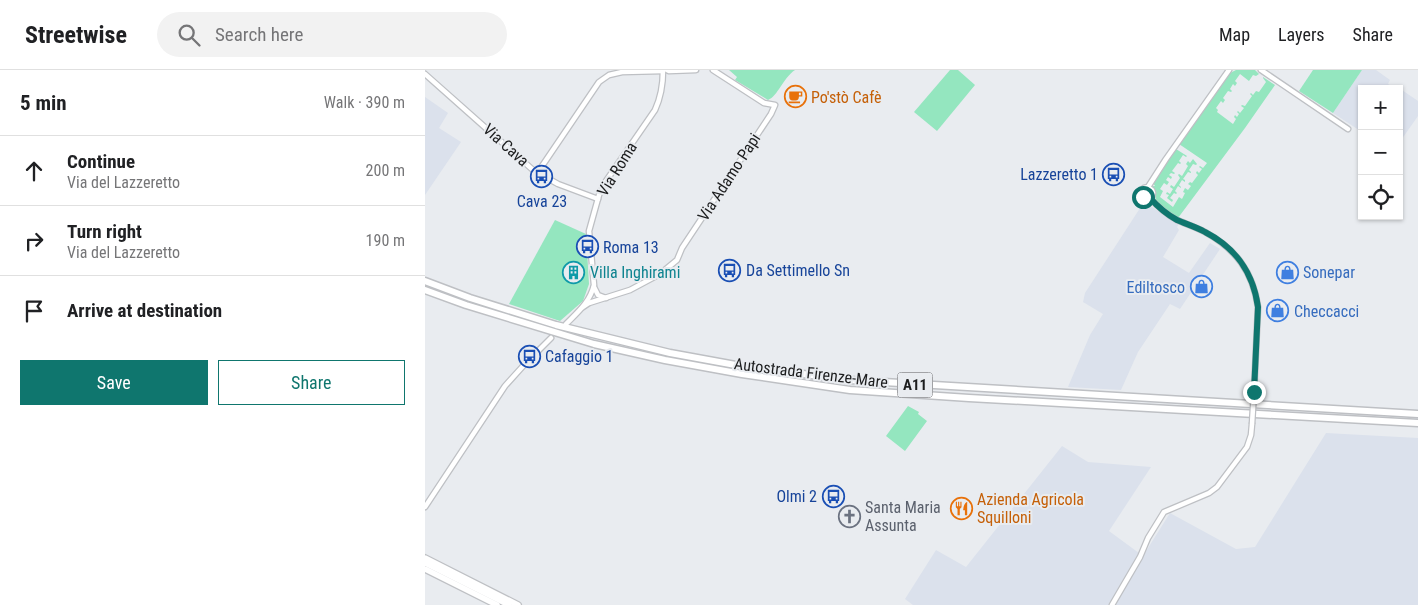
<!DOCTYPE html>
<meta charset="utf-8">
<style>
body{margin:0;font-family:"Roboto Condensed",sans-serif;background:#f2f2f2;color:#202124}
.controls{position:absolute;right:15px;top:15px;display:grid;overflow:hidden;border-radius:0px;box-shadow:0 1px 4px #0004}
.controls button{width:45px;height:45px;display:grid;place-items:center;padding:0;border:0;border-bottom:1px solid #e0e0e0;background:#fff;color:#202124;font:25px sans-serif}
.stop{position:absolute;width:15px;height:15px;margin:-11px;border:4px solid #0f766e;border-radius:50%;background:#fff}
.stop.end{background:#0f766e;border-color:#fff;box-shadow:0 1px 5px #0008}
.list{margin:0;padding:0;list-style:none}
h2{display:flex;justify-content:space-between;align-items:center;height:65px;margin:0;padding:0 20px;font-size:21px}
h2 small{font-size:16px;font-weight:400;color:#757577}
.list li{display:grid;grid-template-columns:32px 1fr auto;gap:15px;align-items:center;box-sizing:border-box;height:70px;padding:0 20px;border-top:1px solid #e0e0e0}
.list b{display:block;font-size:19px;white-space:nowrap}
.list p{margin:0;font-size:16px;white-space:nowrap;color:#757577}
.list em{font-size:16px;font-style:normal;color:#757577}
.actions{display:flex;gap:10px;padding:15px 20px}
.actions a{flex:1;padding:11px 0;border:1px solid #0f766e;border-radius:0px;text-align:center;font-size:18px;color:#0f766e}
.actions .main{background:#0f766e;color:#fff}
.icon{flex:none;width:28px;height:28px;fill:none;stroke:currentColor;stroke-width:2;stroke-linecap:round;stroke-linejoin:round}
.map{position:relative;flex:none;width:993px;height:535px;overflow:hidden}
header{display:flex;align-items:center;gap:30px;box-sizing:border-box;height:70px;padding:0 25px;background:#fff;border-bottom:1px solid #e0e0e0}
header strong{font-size:24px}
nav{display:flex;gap:28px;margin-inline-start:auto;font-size:18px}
.search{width:350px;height:45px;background:#f2f2f2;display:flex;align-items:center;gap:12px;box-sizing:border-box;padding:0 18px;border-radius:28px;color:#757577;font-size:19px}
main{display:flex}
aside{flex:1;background:#fff}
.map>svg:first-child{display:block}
.built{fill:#dbe1ec}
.green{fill:#94e6bf}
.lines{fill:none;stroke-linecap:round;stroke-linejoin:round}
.minor-casing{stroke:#bec0c4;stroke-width:7}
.major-casing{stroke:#bec0c4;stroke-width:8}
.highway-casing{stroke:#bec0c4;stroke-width:9}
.minor{stroke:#fff;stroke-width:4.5}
.major{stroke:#fff;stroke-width:5.5}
.highway{stroke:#fff;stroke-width:6}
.minor-bridge-casing{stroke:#bec0c4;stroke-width:7;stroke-linecap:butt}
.minor-bridge{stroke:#fff;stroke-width:4.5}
.route{stroke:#0f766e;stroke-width:6}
.labels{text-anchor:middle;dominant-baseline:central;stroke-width:4;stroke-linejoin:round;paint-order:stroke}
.shield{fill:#e9ecf0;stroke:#5a5b5d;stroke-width:1}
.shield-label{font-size:15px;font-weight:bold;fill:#1c1d1e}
.food-label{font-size:16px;fill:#c56008;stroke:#e9ecf0;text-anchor:start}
.street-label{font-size:16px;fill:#1c1d1e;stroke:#e9ecf0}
.transit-label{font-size:16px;fill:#164399;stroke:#e9ecf0;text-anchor:start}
.culture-label{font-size:16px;fill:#0d838f;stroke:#e9ecf0;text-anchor:start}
.shop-label{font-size:16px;fill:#366cbe;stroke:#e9ecf0;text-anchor:start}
.worship-label{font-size:16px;fill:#5b616d;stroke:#e9ecf0;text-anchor:start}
</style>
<header>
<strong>Streetwise</strong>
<div class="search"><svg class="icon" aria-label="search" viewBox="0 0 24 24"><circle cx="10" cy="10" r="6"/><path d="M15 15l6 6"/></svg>Search here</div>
<nav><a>Map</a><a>Layers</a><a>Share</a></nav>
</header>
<main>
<aside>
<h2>5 min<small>Walk · 390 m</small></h2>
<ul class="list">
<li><svg class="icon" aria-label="ahead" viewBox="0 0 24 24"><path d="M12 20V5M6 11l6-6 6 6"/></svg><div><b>Continue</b><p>Via del Lazzeretto</p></div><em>200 m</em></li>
<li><svg class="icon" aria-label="right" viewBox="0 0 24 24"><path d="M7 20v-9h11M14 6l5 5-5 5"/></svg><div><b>Turn right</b><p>Via del Lazzeretto</p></div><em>190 m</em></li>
<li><svg class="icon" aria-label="arrive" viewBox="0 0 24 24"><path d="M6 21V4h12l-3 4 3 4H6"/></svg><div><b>Arrive at destination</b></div></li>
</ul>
<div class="actions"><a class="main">Save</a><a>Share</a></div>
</aside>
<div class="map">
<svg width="993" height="535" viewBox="0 0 993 535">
<rect width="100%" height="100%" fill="#e9ecf0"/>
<g class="built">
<polygon points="937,0 951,0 965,10 963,14 969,18 971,16 993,31 993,46 974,73 974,19 937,19 937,62 908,43"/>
<polygon points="0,27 23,43 14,58 36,72 0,125"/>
<polygon points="719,132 754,154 752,157 754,160 738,187 764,203 785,173 795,179 755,239 745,234 713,282 696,320 643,317 665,265 678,244 658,232 660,223"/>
<polygon points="901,363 993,368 993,535 488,535 480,529 511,480 541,497 637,376 663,392 726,397 684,461 718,486 745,443 811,479 830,477"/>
</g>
<g class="green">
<path d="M304,0H370C358,8 353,26 343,30L310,10L312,7Z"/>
<polygon points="525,0 533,0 550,15 512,61 489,42"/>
<polygon points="811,0 830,0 834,4 831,6 828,5 824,11 815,4 810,11 812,13 810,16 808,14 805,19 807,21 806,22 803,21 798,28 800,30 798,33 796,31 791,38 793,40 792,42 808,54 811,49 809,47 810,45 812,47 814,44 812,42 813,41 815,43 819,38 816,36 817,35 820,36 827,26 825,24 826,23 828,25 831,21 834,22 841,12 838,8 838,7 850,15 820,58 753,148 734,135 731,131 728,116 730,116 728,113 729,110 751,79 762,86 761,87 758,85 754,91 756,93 755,94 753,93 747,101 750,103 749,104 746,103 744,105 747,107 746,109 743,107 741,110 744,112 742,115 739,113 735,119 738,121 735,127 748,137 754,127 757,129 760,123 758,122 760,118 763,120 766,116 763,114 765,112 767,113 773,105 771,103 772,101 774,103 777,99 774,97 775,96 778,98 782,93 754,74 805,3"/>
<polygon points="888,0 937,0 908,43 874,21"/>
<polygon points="768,89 772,94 771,95 768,94 764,100 766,102 766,103 763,102 758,109 760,110 760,112 757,110 754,115 756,117 756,118 753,116 750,121 752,123 751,124 749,123 745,128 748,130 747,132 742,128 744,125 741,124 742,122 745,124 748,119 745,117 746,115 749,117 755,108 753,105 754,104 757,106 763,96 761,94 763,91 765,93"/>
<polygon points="130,150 161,164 164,214 158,231 135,251 84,234"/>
<polygon points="483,336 494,342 493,344 502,351 480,381 461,366"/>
</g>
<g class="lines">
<defs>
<g id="minor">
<polyline points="242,0 244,1 271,0"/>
<polyline points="836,0 923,59"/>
<polyline points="0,4 108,100 133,114 173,129"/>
<polyline points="113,102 174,12 184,5 197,2 238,1"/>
<polyline points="723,117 727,120 728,123 727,127 721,129 717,125 717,120 719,118 723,117 741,89 804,0"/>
<path d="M725,128C733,137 741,144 752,150C761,154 771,157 780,162C811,179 828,202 833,237L829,322"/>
<polyline points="169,217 173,225 181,228"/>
<polyline points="158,237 164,233 205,220 235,204 252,190 257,178 346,44 350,35 339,33 288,0"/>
<path d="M141,254C153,242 165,232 169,215L164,161L174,125L181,111L230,40C236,27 238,15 238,0"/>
<polyline points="0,437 80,316 99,295 126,268"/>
<polyline points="687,535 715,487 723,468 739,442 784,423 792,417 822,377 826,365 827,354"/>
</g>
<g id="major">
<polyline points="0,488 93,535"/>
<polyline points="0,493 84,535"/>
<polyline points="0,499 72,535"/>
</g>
<g id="highway">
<polyline points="0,211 45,228 131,255 245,283 316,296 425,310 993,344"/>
<polyline points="0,220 41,235 169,274 240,290 317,304 425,320 544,328 993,353"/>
</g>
</defs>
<use href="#minor" class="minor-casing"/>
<use href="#major" class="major-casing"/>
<use href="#highway" class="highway-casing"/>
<use href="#minor" class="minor"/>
<use href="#major" class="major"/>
<use href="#highway" class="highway"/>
<defs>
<polyline id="minor-bridge" points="827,354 829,322"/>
</defs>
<use href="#minor-bridge" class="minor-bridge-casing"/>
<use href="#minor-bridge" class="minor-bridge"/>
</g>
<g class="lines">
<path class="route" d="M718,127L721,129L725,128C733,137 741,144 752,150C761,154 771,157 780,162C811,178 828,202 833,237L829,322"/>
</g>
<defs>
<symbol id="cafe-ring" viewBox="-11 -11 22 22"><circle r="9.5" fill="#e9ecf0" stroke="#e8710a" stroke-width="1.5"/><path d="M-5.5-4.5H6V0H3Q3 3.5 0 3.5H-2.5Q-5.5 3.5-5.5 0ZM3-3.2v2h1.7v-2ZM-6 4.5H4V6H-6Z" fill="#e8710a"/></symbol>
<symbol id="bus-ring" viewBox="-11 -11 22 22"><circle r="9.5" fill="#e9ecf0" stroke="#1a4fb4" stroke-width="1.5"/><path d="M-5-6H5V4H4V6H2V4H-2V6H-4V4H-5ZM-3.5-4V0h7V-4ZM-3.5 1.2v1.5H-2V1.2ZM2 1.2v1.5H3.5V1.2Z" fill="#1a4fb4"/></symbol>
<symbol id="building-ring" viewBox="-11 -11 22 22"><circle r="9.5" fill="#e9ecf0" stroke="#0f9aa8" stroke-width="1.5"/><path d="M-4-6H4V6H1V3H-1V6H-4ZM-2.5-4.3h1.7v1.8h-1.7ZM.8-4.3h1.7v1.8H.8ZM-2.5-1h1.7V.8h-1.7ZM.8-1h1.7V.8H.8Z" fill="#0f9aa8"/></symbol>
<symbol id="shop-ring" viewBox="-11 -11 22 22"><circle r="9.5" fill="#e9ecf0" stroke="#3f7fe0" stroke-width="1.5"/><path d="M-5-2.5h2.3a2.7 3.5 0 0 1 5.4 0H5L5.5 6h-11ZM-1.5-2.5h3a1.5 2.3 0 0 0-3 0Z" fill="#3f7fe0"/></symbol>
<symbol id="restaurant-ring" viewBox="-11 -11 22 22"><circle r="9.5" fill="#e9ecf0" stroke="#e8710a" stroke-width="1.5"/><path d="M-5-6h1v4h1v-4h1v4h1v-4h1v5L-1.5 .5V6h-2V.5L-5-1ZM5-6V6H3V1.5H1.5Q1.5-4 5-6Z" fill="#e8710a"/></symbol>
<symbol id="church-ring" viewBox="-11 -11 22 22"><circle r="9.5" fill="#e9ecf0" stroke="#6b7280" stroke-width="1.5"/><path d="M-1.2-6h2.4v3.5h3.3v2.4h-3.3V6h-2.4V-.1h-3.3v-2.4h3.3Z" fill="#6b7280"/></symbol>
</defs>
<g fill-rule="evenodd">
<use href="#cafe-ring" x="358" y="14" width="25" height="25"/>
<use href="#bus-ring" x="676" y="92" width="25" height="25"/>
<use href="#bus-ring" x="104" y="94" width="25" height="25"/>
<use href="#bus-ring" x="150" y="164" width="25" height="25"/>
<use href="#bus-ring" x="292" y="188" width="25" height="25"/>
<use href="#building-ring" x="136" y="190" width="25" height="25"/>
<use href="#shop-ring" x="850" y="190" width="25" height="25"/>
<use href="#shop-ring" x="764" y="204" width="25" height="25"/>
<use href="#shop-ring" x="840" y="228" width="25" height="25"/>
<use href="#bus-ring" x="92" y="274" width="25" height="25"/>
<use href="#bus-ring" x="396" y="414" width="25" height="25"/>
<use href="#restaurant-ring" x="524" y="426" width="25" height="25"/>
<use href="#church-ring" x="412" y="434" width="25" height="25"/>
</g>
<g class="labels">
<rect class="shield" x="472.5" y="302.5" width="35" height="25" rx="4"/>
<g class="shield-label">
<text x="490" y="315">A11</text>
</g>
<g class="food-label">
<text x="386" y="27">Po'stò Cafè</text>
<text x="552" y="429">Azienda Agricola<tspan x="552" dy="18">Squilloni</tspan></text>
</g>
<g class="street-label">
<text transform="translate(81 75) rotate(42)">Via Cava</text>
<text transform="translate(192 99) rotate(-58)">Via Roma</text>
<text transform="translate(304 107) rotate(-57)">Via Adamo Papi</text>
<text transform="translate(386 303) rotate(7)">Autostrada Firenze-Mare</text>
</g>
<g class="transit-label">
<text x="673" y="104" text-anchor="end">Lazzeretto 1</text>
<text x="117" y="131" text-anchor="middle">Cava 23</text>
<text x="178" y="177">Roma 13</text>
<text x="321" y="200">Da Settimello Sn</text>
<text x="120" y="286">Cafaggio 1</text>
<text x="392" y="426" text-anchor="end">Olmi 2</text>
</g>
<g class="culture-label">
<text x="165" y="202">Villa Inghirami</text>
</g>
<g class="shop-label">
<text x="878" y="202">Sonepar</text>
<text x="760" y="217" text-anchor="end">Ediltosco</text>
<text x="869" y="241">Checcacci</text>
</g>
<g class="worship-label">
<text x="440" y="437">Santa Maria<tspan x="440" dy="18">Assunta</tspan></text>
</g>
</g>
</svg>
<div class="controls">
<button>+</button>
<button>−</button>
<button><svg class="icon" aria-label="locate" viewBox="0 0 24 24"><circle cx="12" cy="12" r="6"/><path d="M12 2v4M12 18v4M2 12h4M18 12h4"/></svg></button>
</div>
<div class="stop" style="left:718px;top:127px"></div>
<div class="stop end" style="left:829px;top:322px"></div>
</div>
</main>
